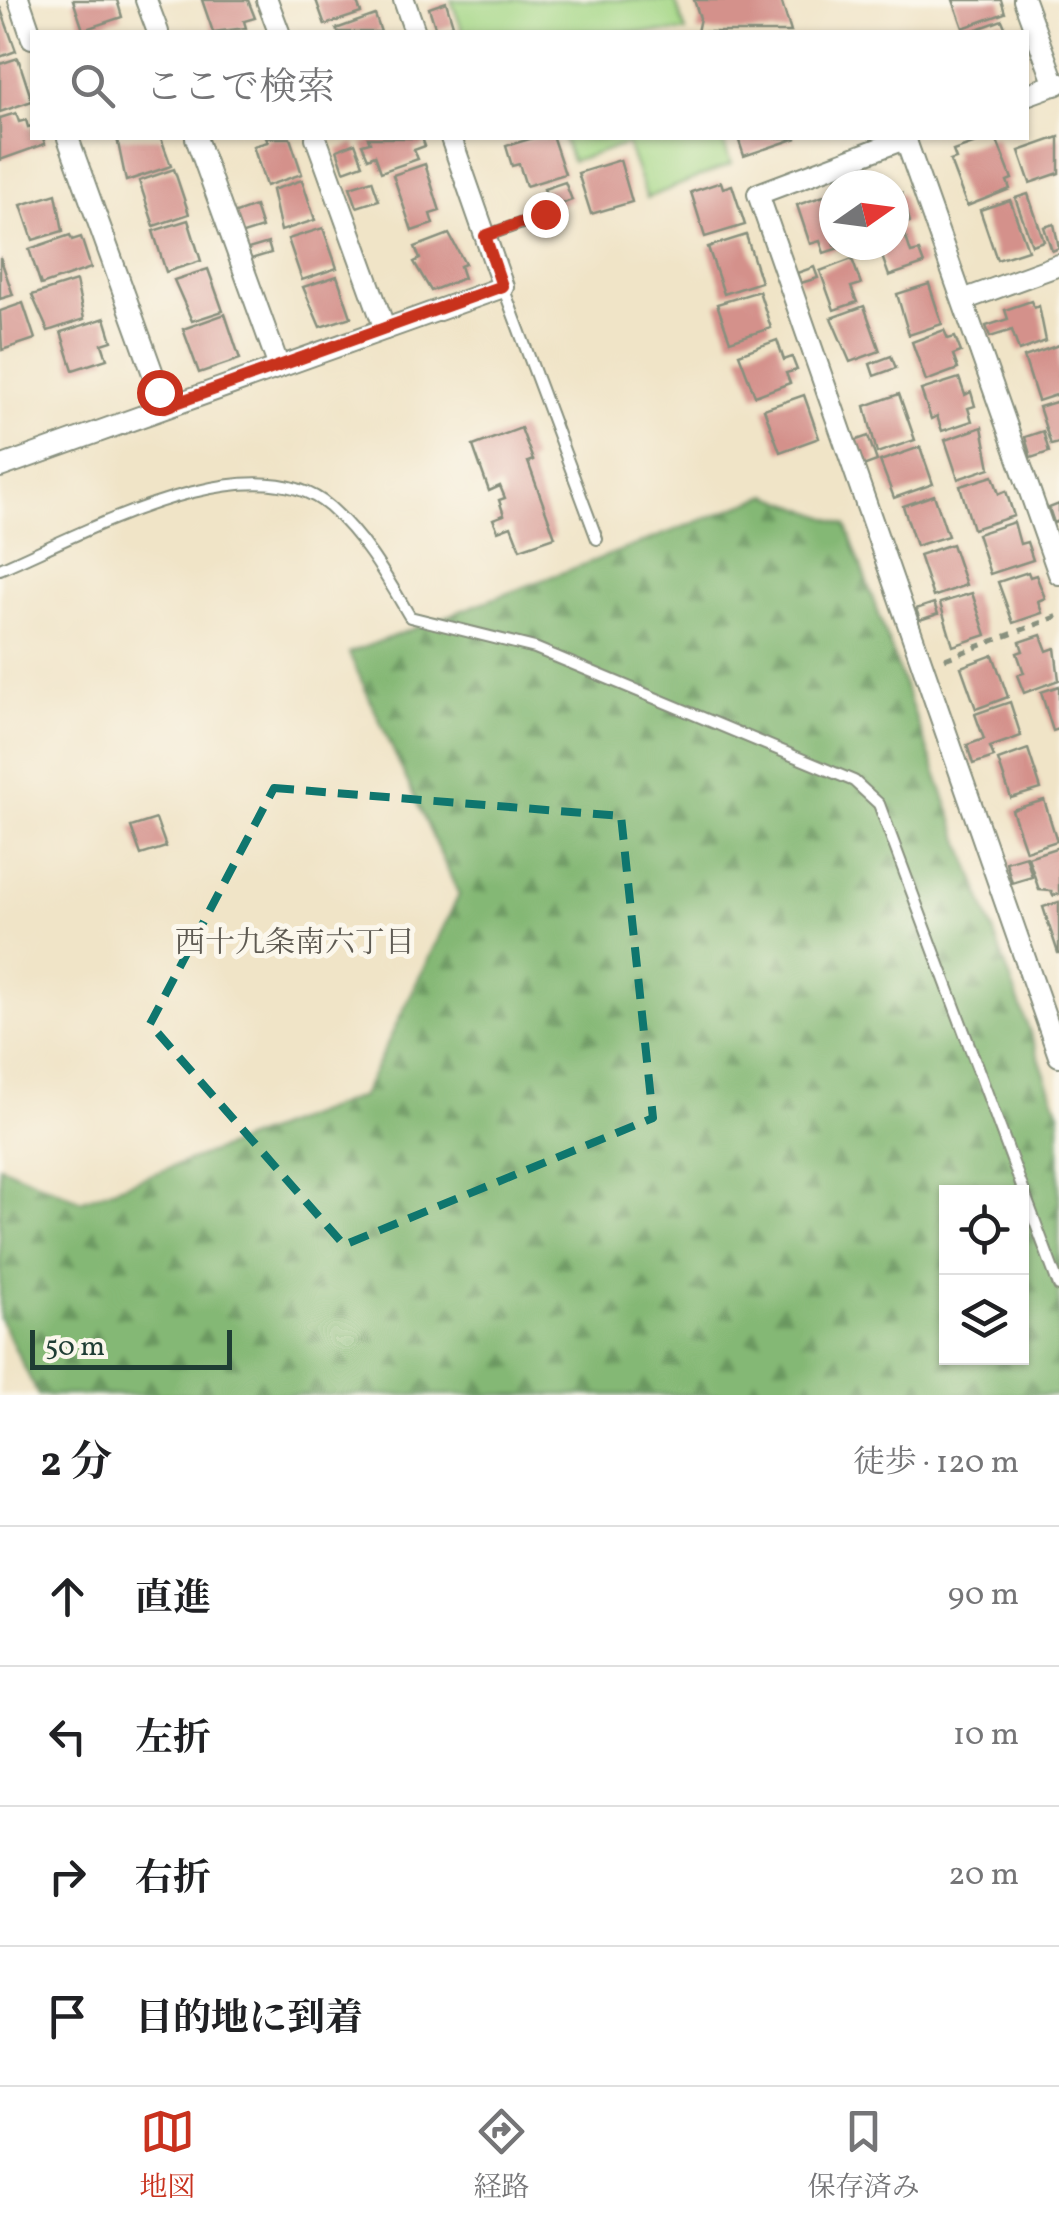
<!DOCTYPE html>
<html lang="ja">
<meta charset="utf-8">
<style>
body{margin:0;font-family:Vollkorn,"Noto Serif JP",serif;background:#f6f6f6;color:#202124}
.controls{position:absolute;right:30px;bottom:30px;display:grid;overflow:hidden;border-radius:0px;box-shadow:0 2px 8px #0004}
.controls button{width:90px;height:90px;display:grid;place-items:center;padding:0;border:0;border-bottom:2px solid #e0e0e0;background:#fff;color:#202124;font:50px sans-serif}
.compass{position:absolute;left:819px;top:170px;width:90px;height:90px;border-radius:50%;background:#fff;box-shadow:0 2px 8px #0004;rotate:76deg}
.scale{position:absolute;left:30px;bottom:25px;width:202px;box-sizing:border-box;padding-left:10px;border:5px solid #1f3d34;border-top:0;font-size:28px;line-height:35px;white-space:nowrap;color:#1f3d34;-webkit-text-stroke:8px #fbf7ec;paint-order:stroke}
.stop{position:absolute;width:30px;height:30px;margin:-22px;border:8px solid #c8321e;border-radius:50%;background:#fff}
.stop.end{background:#c8321e;border-color:#fff;box-shadow:0 2px 10px #0008}
.list{margin:0;padding:0;list-style:none}
h2{display:flex;justify-content:space-between;align-items:center;height:130px;margin:0;padding:0 40px;font-size:42px}
h2 small{font-size:32px;font-weight:400;color:#757577}
.list li{display:grid;grid-template-columns:65px 1fr auto;gap:30px;align-items:center;box-sizing:border-box;height:140px;padding:0 40px;border-top:2px solid #e0e0e0}
.list b{display:block;font-size:38px;white-space:nowrap}
.list em{font-size:32px;font-style:normal;color:#757577}
.icon{flex:none;width:55px;height:55px;fill:none;stroke:currentColor;stroke-width:2;stroke-linecap:round;stroke-linejoin:round}
.map{position:relative;flex:none;width:1059px;height:1395px;overflow:hidden}
.search{position:absolute;background:#fff;box-shadow:0 2px 8px #0004;left:30px;right:30px;top:30px;height:110px;display:flex;align-items:center;gap:25px;box-sizing:border-box;padding:0 35px;border-radius:0px;color:#757577;font-size:38px}
.sheet{height:690px;background:#fff}
nav{display:flex;justify-content:space-around;align-items:center;box-sizing:border-box;height:140px;border-top:2px solid #e0e0e0;background:#fff;font-size:28px;color:#757577}
nav a{display:grid;justify-items:center;gap:5px}
nav .on{color:#c8321e}
.map>svg:first-child{display:block}
.forest{fill:url(#forest-firs);stroke:#527a54;stroke-width:2.5;fill-rule:evenodd}
.park{fill:#a5d787;stroke:#628a5e;stroke-width:2.5}
.building{fill:#d4918b}
.lines{fill:none;stroke-linecap:round;stroke-linejoin:round}
.lane-casing{stroke:#88907e;stroke-width:14}
.street-casing{stroke:#88907e;stroke-width:24}
.path{stroke:#88907e;stroke-width:5;stroke-dasharray:8 8;stroke-linecap:butt}
.lane{stroke:#fff;stroke-width:10}
.street{stroke:#fff;stroke-width:20}
.route{stroke:#c8321e;stroke-width:12}
.marked{fill:none;stroke:#0f766e;stroke-width:8;stroke-dasharray:20 12;stroke-linejoin:round}
.labels{text-anchor:middle;dominant-baseline:central;stroke-width:10;stroke-linejoin:round;paint-order:stroke}
.neighbourhood-label{font-size:30px;fill:#5e5a52;stroke:#fbf7ec}
</style>
<div class="map">
<svg width="1059" height="1395" viewBox="0 0 1059 1395">
<defs>
<pattern id="forest-firs" width="22" height="20" patternUnits="userSpaceOnUse" patternTransform="scale(2.5)"><rect width="22" height="20" fill="#84b874"/><path d="M5 1l3.5 6h-7zM16 11l3.5 6h-7z" fill="#6b9760"/></pattern>
</defs>
<rect width="100%" height="100%" fill="#fbf7ec"/>
<filter id="ink" filterUnits="userSpaceOnUse"><feTurbulence type="fractalNoise" baseFrequency=".01" numOctaves="2"/><feDisplacementMap in="SourceGraphic" scale="20" xChannelSelector="R" yChannelSelector="G"/><feConvolveMatrix kernelMatrix="1 2 1 2 8 2 1 2 1" color-interpolation-filters="sRGB"/></filter>
<filter id="wash" filterUnits="userSpaceOnUse"><feTurbulence type="fractalNoise" baseFrequency=".0048" numOctaves="4" result="noise"/><feDisplacementMap in="SourceGraphic" scale="40" xChannelSelector="R" yChannelSelector="G"/><feGaussianBlur stdDeviation="2.25" result="paint"/><feColorMatrix in="noise" values="0 0 0 0 0 0 0 0 0 0 0 0 0 0 0 0 0 1.4 0 .05"/><feComposite in="paint" operator="in"/></filter>
<g filter="url(#wash)">
<rect width="100%" height="100%" fill="#f0e4c7"/>
<path class="forest" d="M768,495L846,525L1059,1113V1395H38L0,1318V1166L81,1201L362,1096L459,895L349,653ZM946,1192H1022V1358H946Z"/>
<g class="park">
<polygon points="451,0 675,0 686,32 463,32"/>
<polygon points="563,138 722,138 731,164 647,198 627,144 572,161"/>
</g>
<g id="blocks">
<g class="building">
<polygon points="73,0 117,0 122,17 83,30"/>
<polygon points="202,0 248,0 255,18 244,21 246,28 213,32"/>
<polygon points="316,0 356,0 361,13 325,25"/>
<polygon points="694,0 781,0 791,32 697,32 700,18"/>
<polygon points="953,0 1001,0 1005,13 963,28"/>
<polygon points="446,2 453,25 436,30 429,8"/>
<polygon points="0,7 16,51 0,57"/>
<polygon points="375,15 381,32 338,32 336,29"/>
<polygon points="1002,20 1007,32 969,32"/>
<polygon points="18,58 32,101 0,112 0,64"/>
<polygon points="16,113 19,122 26,120 28,127 32,126 32,138 43,138 45,144 0,160 0,118"/>
<polygon points="1059,137 1059,173 1030,183 1019,151"/>
<polygon points="117,138 161,138 171,166 126,181"/>
<polygon points="266,138 290,138 302,174 266,186 253,146 268,142"/>
<polygon points="368,138 422,138 425,146 414,150 418,159 381,172 375,155 368,158 362,144 370,142"/>
<polygon points="533,138 553,138 565,174 526,186 519,164 512,166 506,146"/>
<polygon points="738,138 797,138 744,156"/>
<polygon points="990,138 996,138 1012,179 1007,181 1010,189 967,206 950,161 956,159 953,151"/>
<polygon points="355,143 363,164 344,171 337,150"/>
<polygon points="620,160 632,202 591,214 578,173"/>
<polygon points="425,164 440,211 430,214 433,224 412,231 393,175"/>
<polygon points="174,169 189,214 154,226 139,181"/>
<polygon points="302,180 315,220 281,231 272,190"/>
<polygon points="372,180 379,200 357,207 350,187"/>
<polygon points="565,182 572,200 551,208 544,189"/>
<polygon points="721,182 723,188 732,185 745,225 705,237 691,192"/>
<polygon points="902,193 910,222 894,227 894,195"/>
<polygon points="56,194 63,231 33,240 21,205"/>
<polygon points="830,194 834,245 845,246 824,253 820,241 810,244 797,205"/>
<polygon points="1028,194 1044,241 1032,245 1015,198"/>
<polygon points="1010,200 1028,250 997,260 980,210"/>
<polygon points="255,206 262,228 240,235 233,214"/>
<polygon points="188,220 201,261 166,272 153,231"/>
<polygon points="1054,224 1059,248 1052,251 1044,227"/>
<polygon points="323,228 337,268 302,280 288,239"/>
<polygon points="903,228 911,253 919,251 924,264 889,276 878,245 894,245 894,231"/>
<polygon points="449,234 465,264 460,266 464,278 431,291 414,262 420,259 415,247"/>
<polygon points="70,235 72,240 81,237 91,268 41,285 29,249"/>
<polygon points="746,235 761,282 724,294 708,247"/>
<polygon points="268,243 271,253 251,259 248,249"/>
<polygon points="0,257 13,295 0,299"/>
<polygon points="852,259 861,284 851,287 857,302 834,310 820,271"/>
<polygon points="814,267 818,278 801,283 797,273"/>
<polygon points="208,269 223,311 192,321 174,280"/>
<polygon points="337,276 351,317 320,327 303,287"/>
<polygon points="76,281 84,319 48,331 32,295"/>
<polygon points="929,284 942,324 909,335 897,294"/>
<polygon points="759,291 771,328 730,341 717,304"/>
<polygon points="1031,301 1034,308 1039,306 1046,341 1019,351 1012,330 990,337 986,326 1008,319 1005,310"/>
<polygon points="23,303 35,339 2,350 0,311"/>
<polygon points="864,306 880,351 850,362 831,318"/>
<polygon points="225,314 240,359 199,373 183,329"/>
<polygon points="105,318 112,341 102,344 107,359 73,370 61,332"/>
<polygon points="944,330 948,339 955,337 961,352 953,355 958,369 926,381 912,342"/>
<polygon points="777,340 784,360 792,357 797,370 786,373 790,383 755,396 739,354"/>
<polygon points="1059,345 1059,394 1038,401 1024,357"/>
<polygon points="891,356 896,368 874,376 870,364"/>
<polygon points="959,378 965,395 971,392 975,406 968,408 972,421 942,431 937,416 931,419 921,390"/>
<polygon points="899,394 915,440 877,453 865,406"/>
<polygon points="804,395 819,438 780,452 764,409"/>
<polygon points="1059,401 1059,443 1051,445 1039,407"/>
<polygon points="982,427 990,468 958,479 945,440"/>
<polygon points="521,428 533,460 528,462 555,537 520,549 511,526 498,531 493,519 504,515 499,500 505,498 500,486 489,491 473,446"/>
<polygon points="1043,431 1049,452 1031,458 1025,437"/>
<polygon points="868,436 877,461 863,466 854,441"/>
<polygon points="920,447 933,484 894,498 880,461"/>
<polygon points="993,476 999,494 1006,491 1014,516 973,529 960,486"/>
<polygon points="934,495 948,536 916,546 903,506"/>
<polygon points="1059,504 1059,521 1054,523 1049,508"/>
<polygon points="1014,522 1020,544 1027,542 1033,560 990,574 977,534"/>
<polygon points="952,544 966,585 933,597 919,555"/>
<polygon points="1028,572 1030,577 1036,575 1045,598 1038,601 1042,613 1013,623 998,582"/>
<polygon points="972,593 986,635 953,646 940,603"/>
<polygon points="934,603 938,614 920,620 916,609"/>
<polygon points="1041,635 1047,651 1055,648 1059,680 1024,693 1017,675 1024,673 1017,653 1023,651 1020,642"/>
<polygon points="993,655 1008,697 976,709 961,667"/>
<polygon points="1059,686 1059,729 1053,731 1041,692"/>
<polygon points="1010,702 1021,736 990,747 994,757 973,764 967,745 984,739 975,714"/>
<polygon points="1028,749 1041,789 1011,798 998,760"/>
<polygon points="1044,800 1057,841 1026,851 1012,810"/>
<polygon points="156,819 166,847 141,855 131,827"/>
<polygon points="1059,847 1059,894 1053,896 1051,891 1039,890 1028,857"/>
<polygon points="1026,856 1032,877 1012,883 1006,862"/>
<polygon points="1059,902 1059,953 1058,953 1043,907"/>
</g>
</g>
</g>
<g filter="url(#ink)">
<use href="#blocks" fill-opacity="0" stroke="#88907e" stroke-width="2.5"/>
<g class="lines">
<defs>
<g id="lane">
<polyline points="485,236 545,215"/>
<polyline points="503,287 597,539"/>
<path d="M0,569C80,535 252,439 330,507C365,538 387,578 410,617L535,648L854,781L879,804L1059,1286"/>
</g>
<g id="street">
<polyline points="19,0 32,38"/>
<polyline points="146,0 158,32"/>
<polyline points="267,0 279,32"/>
<polyline points="404,0 415,32"/>
<polyline points="1024,0 1055,85"/>
<polyline points="1026,95 1059,83"/>
<polyline points="68,138 165,407"/>
<polyline points="196,138 279,367"/>
<polyline points="316,138 385,329"/>
<polyline points="905,138 1059,574"/>
<polyline points="907,138 758,194 1059,1056"/>
<polyline points="963,300 1059,265"/>
<polyline points="0,467 503,287 451,138"/>
</g>
</defs>
<use href="#lane" class="lane-casing"/>
<use href="#street" class="street-casing"/>
<polyline class="path" points="945,659 1059,616"/>
<use href="#lane" class="lane"/>
<use href="#street" class="street"/>
</g>
</g>
<g class="lines" filter="url(#ink)">
<polyline class="route" points="159,392 165,407 502,286 485,236 545,214"/>
</g>
<path class="marked" d="M274,788L621,816L653,1118L344,1245L150,1024Z"/>
<g class="labels">
<g class="neighbourhood-label">
<text x="295" y="944">西十九条南六丁目</text>
</g>
</g>
</svg>
<div class="controls">
<button><svg class="icon" aria-label="locate" viewBox="0 0 24 24"><circle cx="12" cy="12" r="6"/><path d="M12 2v4M12 18v4M2 12h4M18 12h4"/></svg></button>
<button><svg class="icon" aria-label="layers" viewBox="0 0 24 24"><path d="M12 4l9 5-9 5-9-5zM3 14l9 5 9-5"/></svg></button>
</div>
<svg class="compass" viewBox="-18 -18 36 36"><path d="M0-13l5 13h-10z" fill="#e53935"/><path d="M0 13l5-13h-10z" fill="#757577"/></svg>
<div class="scale">50 m</div>
<div class="stop" style="left:159px;top:392px"></div>
<div class="stop end" style="left:545px;top:214px"></div>
<div class="search"><svg class="icon" aria-label="search" viewBox="0 0 24 24"><circle cx="10" cy="10" r="6"/><path d="M15 15l6 6"/></svg>ここで検索</div>
</div>
<section class="sheet">
<h2>2 分<small>徒歩 · 120 m</small></h2>
<ul class="list">
<li><svg class="icon" aria-label="ahead" viewBox="0 0 24 24"><path d="M12 20V5M6 11l6-6 6 6"/></svg><div><b>直進</b></div><em>90 m</em></li>
<li><svg class="icon" aria-label="left" viewBox="0 0 24 24"><path d="M17 20v-9H6M10 6l-5 5 5 5"/></svg><div><b>左折</b></div><em>10 m</em></li>
<li><svg class="icon" aria-label="right" viewBox="0 0 24 24"><path d="M7 20v-9h11M14 6l5 5-5 5"/></svg><div><b>右折</b></div><em>20 m</em></li>
<li><svg class="icon" aria-label="arrive" viewBox="0 0 24 24"><path d="M6 21V4h12l-3 4 3 4H6"/></svg><div><b>目的地に到着</b></div></li>
</ul>
</section>
<nav>
<a class="on"><svg class="icon" aria-label="map" viewBox="0 0 24 24"><path d="M3 6l6-2 6 2 6-2v14l-6 2-6-2-6 2zM9 4v14M15 6v14"/></svg>地図</a>
<a><svg class="icon" aria-label="directions" viewBox="0 0 24 24"><path d="M12 3l9 9-9 9-9-9zM9 14v-3h6M13 9l2 2-2 2"/></svg>経路</a>
<a><svg class="icon" aria-label="saved" viewBox="0 0 24 24"><path d="M7 4h10v16l-5-4-5 4z"/></svg>保存済み</a>
</nav>
